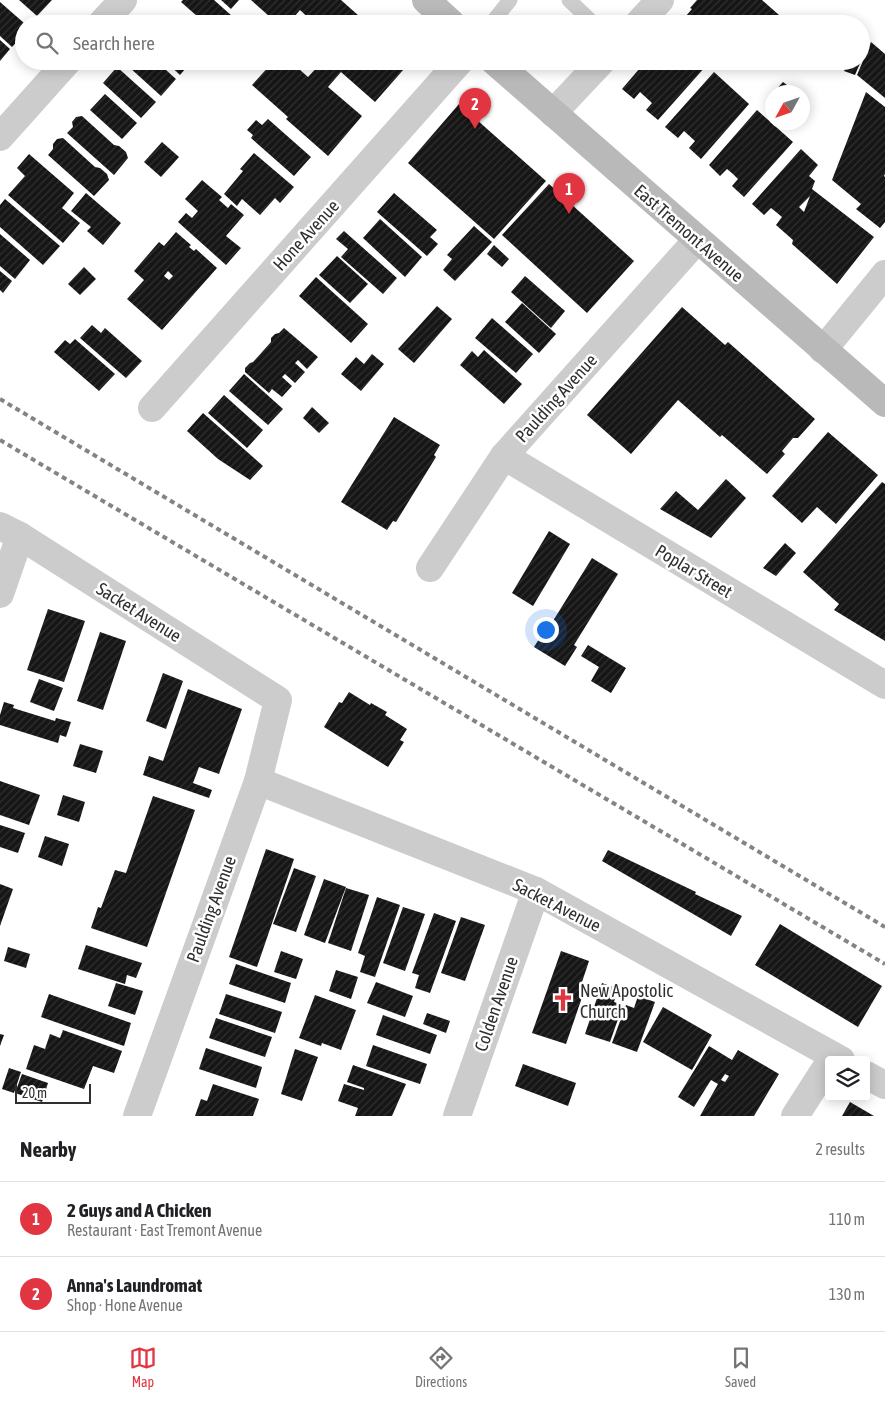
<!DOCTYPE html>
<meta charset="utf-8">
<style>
body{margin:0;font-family:"Asap Condensed",sans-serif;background:#f6f6f6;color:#202124}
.controls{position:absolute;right:15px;bottom:15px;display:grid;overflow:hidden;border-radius:5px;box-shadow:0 2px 12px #0003}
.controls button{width:45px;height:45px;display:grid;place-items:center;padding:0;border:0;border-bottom:1px solid #e0e0e0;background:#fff;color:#202124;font:25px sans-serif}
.compass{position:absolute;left:765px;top:85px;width:45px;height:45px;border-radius:50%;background:#fff;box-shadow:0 2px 12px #0003;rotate:230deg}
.scale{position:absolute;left:15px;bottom:12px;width:76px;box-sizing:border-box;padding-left:5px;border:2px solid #2f2f2f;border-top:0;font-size:14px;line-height:18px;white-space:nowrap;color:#2f2f2f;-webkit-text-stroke:4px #fff;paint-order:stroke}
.you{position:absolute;left:545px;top:629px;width:18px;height:18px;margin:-12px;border:4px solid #fff;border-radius:50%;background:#1a73e8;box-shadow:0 0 0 8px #1a73e833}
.badge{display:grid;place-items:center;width:32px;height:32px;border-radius:50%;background:#e23542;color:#fff;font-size:16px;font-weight:700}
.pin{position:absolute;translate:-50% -41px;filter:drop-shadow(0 1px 2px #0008)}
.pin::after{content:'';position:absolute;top:26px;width:18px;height:15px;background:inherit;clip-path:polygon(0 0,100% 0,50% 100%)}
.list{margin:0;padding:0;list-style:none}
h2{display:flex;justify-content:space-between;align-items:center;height:65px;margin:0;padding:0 20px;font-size:21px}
h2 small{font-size:16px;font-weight:400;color:#757577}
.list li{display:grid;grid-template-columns:32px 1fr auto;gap:15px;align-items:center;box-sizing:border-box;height:75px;padding:0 20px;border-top:1px solid #e0e0e0}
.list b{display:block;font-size:19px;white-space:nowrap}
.list p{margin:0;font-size:16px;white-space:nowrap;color:#757577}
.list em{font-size:16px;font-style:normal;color:#757577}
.icon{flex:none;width:28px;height:28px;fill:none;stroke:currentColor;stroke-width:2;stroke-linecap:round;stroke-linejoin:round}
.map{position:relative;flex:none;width:885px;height:1116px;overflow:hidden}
.search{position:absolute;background:#fff;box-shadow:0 2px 12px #0003;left:15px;right:15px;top:15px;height:55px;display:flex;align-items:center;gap:12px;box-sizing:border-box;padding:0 18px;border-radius:28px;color:#757577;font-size:19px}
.sheet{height:215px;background:#fff}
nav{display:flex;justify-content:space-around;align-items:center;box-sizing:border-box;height:70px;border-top:1px solid #e0e0e0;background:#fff;font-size:14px;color:#757577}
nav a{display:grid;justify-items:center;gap:2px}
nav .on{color:#e23542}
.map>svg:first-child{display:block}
.building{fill:url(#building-hatch);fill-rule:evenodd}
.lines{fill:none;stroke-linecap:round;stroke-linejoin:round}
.service{stroke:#ccc;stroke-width:15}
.minor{stroke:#ccc;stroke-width:28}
.secondary{stroke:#b9b9b9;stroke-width:28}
.rail{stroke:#848484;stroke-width:4;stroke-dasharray:5 4;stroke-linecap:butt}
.labels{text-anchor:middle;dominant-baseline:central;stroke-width:5;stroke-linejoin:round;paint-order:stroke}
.street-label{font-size:18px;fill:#2f2f2f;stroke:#fff}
.poi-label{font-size:18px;fill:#2f2f2f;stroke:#fff;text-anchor:start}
</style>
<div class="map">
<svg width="885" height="1116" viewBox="0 0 885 1116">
<defs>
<pattern id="building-hatch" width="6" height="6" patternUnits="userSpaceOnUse" patternTransform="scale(1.25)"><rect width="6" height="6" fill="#161616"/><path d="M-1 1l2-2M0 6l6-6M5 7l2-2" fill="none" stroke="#303030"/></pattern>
</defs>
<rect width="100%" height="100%" fill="#fff"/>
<g class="building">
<polygon points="19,0 52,0 37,16"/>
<polygon points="183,0 214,0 241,24 206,24 181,2"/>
<polygon points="221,0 239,0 231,9"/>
<polygon points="251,0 341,0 368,24 315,24 300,10 288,24 278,24"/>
<polygon points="697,0 762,0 779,15 772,24 679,24 692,9 690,8"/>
<polygon points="0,2 24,23 24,34 12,47 0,36"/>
<polygon points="861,39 868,42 861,60"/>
<polygon points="0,40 10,49 0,61"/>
<polygon points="871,42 885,54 885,98 857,75"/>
<polygon points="134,61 156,61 176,79 161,96 129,67"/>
<polygon points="165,61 192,61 180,75"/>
<polygon points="269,61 290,61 308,77 323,61 411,61 375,102 341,72 328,87 362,116 328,156 286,119 288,117 252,85 272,63"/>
<polygon points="646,61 701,61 706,66 658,120 646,110 652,103 640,92 634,99 622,89"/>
<polygon points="848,61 861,61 855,75 844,71"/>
<polygon points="117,67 156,102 141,118 103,83"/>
<polygon points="714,72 749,104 701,159 689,148 695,141 684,131 678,138 665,127"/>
<polygon points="783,82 796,92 774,92"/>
<polygon points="866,92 885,107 885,174 884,176 885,177 885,222 880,228 856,209 861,204 832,180"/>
<polygon points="105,94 137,123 122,139 90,110"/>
<polygon points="459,104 546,181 494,239 408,163"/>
<polygon points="757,110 793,142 744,197 732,186 738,179 733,174 727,169 720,176 709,165"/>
<polygon points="82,116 114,145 119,146 126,152 128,158 114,175 67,133 73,127 72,122 76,117"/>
<polygon points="268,119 311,157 294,176 251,138 253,135 247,130 256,120 262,125"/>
<polygon points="63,138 95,167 100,168 107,174 109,180 94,196 48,155 53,149 53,144 57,139"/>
<polygon points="162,142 179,157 161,177 144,162"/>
<path d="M801,149L818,165L809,176L815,181L812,189L874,237L837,284L792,244L793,240L776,225L782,217L776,212L771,208L764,215L752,204ZM810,196L804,212L799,207Z"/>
<polygon points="254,153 294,187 280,203 275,198 260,215 242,199 237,206 224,194 243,171 240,169"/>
<polygon points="29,154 74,193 62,208 80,223 63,243 8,195 25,176 17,168"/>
<polygon points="202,180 222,197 219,200 228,208 231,204 244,215 226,236 241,248 226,265 178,222 186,213 192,218 198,211 185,199"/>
<polygon points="549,184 634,261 587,313 502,235"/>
<polygon points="86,193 121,223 103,245 87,231 91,227 71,211"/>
<polygon points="394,193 437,230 430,237 438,244 427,256 377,212"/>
<polygon points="5,199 60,246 43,265 0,227 0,205"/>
<polygon points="380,219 422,257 405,277 363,238"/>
<polygon points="474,226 492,242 455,281 443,270 452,259 447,255"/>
<polygon points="344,231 397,278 383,294 341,257 348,249 336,239"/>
<path d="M176,232L191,245L189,247L194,251L196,249L217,268L162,330L127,299L144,280L134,271L159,242L164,246ZM168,271L173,276L169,280L164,276Z"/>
<polygon points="0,234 30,260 15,279 0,266"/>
<polygon points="494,245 509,259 502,267 487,254"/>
<polygon points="337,256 368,284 350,303 319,275"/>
<polygon points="84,267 96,279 80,295 68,284"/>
<polygon points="0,271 12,281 3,293 0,290"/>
<polygon points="525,276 565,311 551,328 511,292"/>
<polygon points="316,277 368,324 351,343 299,296"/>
<polygon points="522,303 556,334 539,353 505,322"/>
<polygon points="437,306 452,319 414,363 398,349"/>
<polygon points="682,307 725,345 728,342 815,419 798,438 793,438 782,451 785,454 767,474 722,435 720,437 678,400 631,454 587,415"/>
<polygon points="492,318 533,354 516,373 475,338"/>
<polygon points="92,325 101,333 105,328 142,361 126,378 80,338"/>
<polygon points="284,328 318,357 307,369 298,360 295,363 305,372 295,383 285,374 282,377 292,386 282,397 272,389 269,393 245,372 245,368 250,363 253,362 271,342 271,338 275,334 279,333"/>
<polygon points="75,339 115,374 99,391 54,352 65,340 70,344"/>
<polygon points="484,350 522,384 504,404 460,365 472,351 478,357"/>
<polygon points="372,354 384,364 361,391 341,374 356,357 364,364"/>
<polygon points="244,374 283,409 268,425 229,391"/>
<polygon points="224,395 263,430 247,448 208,413"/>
<polygon points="312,407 329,423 319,433 303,418"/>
<polygon points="203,413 263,466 250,480 218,459 187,431"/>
<polygon points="394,417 440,445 434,455 436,457 396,522 393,521 387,530 341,502"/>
<polygon points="828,432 878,475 836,524 817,507 802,523 772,496"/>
<polygon points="726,479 746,498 711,538 660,509 676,491 698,510"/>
<polygon points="882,482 885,484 885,641 834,610 839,604 803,572"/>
<polygon points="549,531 570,544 533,606 512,593"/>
<polygon points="785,543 796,553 776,576 763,568"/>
<polygon points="592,558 618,574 574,645 577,647 565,666 534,647 546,628 548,629"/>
<polygon points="48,609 85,621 64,682 27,670"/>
<polygon points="100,632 126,641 103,710 77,701"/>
<polygon points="588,645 626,668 611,693 591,681 599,667 581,656"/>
<polygon points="163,673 183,681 166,729 146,721"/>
<polygon points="39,679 63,688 54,711 30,702"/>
<polygon points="188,689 242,709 219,774 199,767 193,783 212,790 209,798 143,775 149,756 163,761"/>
<polygon points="349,692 370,705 371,703 387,712 385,715 407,729 400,740 404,742 388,767 324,727 339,702 342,703"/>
<polygon points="4,702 14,705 13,708 55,721 56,718 71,722 66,737 60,735 58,743 0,725 0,715"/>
<polygon points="80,744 103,751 96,773 73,766"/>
<polygon points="0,781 40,795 29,825 0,815"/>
<polygon points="63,795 85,802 79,822 57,815"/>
<polygon points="153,796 195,810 147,947 91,928 98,907 101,908 115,870 126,873"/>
<polygon points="0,825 25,833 18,853 0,847"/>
<polygon points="45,836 69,844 62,866 38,857"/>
<polygon points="266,849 294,859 257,967 229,957"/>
<polygon points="608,850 696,892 695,894 742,916 731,936 602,861"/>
<polygon points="294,868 316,876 296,932 273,924"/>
<polygon points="324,879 346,887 325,943 304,935"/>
<polygon points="0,884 13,889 0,926"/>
<polygon points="346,888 369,895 351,951 328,943"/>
<polygon points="377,897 400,905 375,977 360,972 365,956 358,953"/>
<polygon points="403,907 425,914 405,971 383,963"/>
<polygon points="434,913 456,921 430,993 415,988 419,975 412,973"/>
<polygon points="461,917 485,925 465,981 441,973"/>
<polygon points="780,924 882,986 858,1027 755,965"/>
<polygon points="86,945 142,963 136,978 127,975 125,984 78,969"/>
<polygon points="8,947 30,954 26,968 4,961"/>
<polygon points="281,951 303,959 296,979 274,972"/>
<polygon points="561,951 589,961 581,985 586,986 566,1044 532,1033"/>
<polygon points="236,964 291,983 285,1003 229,984"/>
<polygon points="336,970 358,977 351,999 329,991"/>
<polygon points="376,982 413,996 405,1017 367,1003"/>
<polygon points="116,983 143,991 135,1015 108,1006"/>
<polygon points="602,983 618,989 614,1002 623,1005 610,1042 585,1034"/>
<polygon points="49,994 131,1023 124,1046 41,1017"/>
<polygon points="226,994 282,1012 275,1033 219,1014"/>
<polygon points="315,995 356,1010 341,1050 322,1043 321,1046 299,1038"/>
<polygon points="638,996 655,1002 637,1052 612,1043 626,1005 634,1008"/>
<polygon points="663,1007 712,1035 692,1070 643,1042"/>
<polygon points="427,1013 450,1021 446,1033 423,1024"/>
<polygon points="383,1015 437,1035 430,1054 376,1035"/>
<polygon points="216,1018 272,1037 265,1057 209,1038"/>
<polygon points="63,1030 122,1051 114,1073 93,1066 84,1089 26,1069 34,1045 45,1049 50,1034 60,1038"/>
<polygon points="0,1034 4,1035 0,1046"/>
<polygon points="373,1045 427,1064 420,1084 366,1066"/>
<path d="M709,1046L732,1060L738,1050L779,1074L754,1116H700L718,1084L711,1080L694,1107L678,1097ZM725,1074L729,1076L725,1082L721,1080Z"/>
<polygon points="206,1048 262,1067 256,1088 199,1069"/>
<polygon points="295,1049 318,1057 302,1101 281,1094"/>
<polygon points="523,1064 576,1083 568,1106 515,1086"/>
<polygon points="353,1065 406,1084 392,1116 355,1116 358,1108 338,1101 344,1084 364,1090 364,1088 347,1082"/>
<polygon points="9,1068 21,1072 14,1093 2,1089"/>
<polygon points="22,1074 48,1083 42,1102 15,1093"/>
<polygon points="213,1084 259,1099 253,1116 195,1116 201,1099 207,1101"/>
<polygon points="850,1102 874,1116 842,1116"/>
</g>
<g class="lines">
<g class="service">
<polyline points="569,0 594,24"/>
<polyline points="491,24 510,0"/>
</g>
<g class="minor">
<polyline points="101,24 123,0"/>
<polyline points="638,24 660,0"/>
<polyline points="553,113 602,61"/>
<polyline points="0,137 68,61"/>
<polyline points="823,350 885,274"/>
<polyline points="152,408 460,61"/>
<polyline points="504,456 885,685"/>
<polyline points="0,526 20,536 278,700 258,781 137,1116"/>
<polyline points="430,568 504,456 697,240"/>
<polyline points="0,594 20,536"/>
<polyline points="258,781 536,891 841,1060"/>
<polyline points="866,1075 885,1085"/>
<polyline points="457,1116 536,891"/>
<polyline points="795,1116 829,1063"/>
</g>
<g class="secondary">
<polyline points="426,0 452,24"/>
<polyline points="494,61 885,403"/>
</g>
<g class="rail">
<polyline points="0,399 885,927"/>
<polyline points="0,440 885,964"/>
</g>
</g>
<defs>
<symbol id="church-bare" viewBox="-9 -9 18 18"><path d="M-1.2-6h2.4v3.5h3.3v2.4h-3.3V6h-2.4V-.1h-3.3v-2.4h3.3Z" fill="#e23542" stroke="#fff" stroke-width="2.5" paint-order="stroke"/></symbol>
</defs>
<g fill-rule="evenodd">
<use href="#church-bare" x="547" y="984" width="32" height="32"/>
</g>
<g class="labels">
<g class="street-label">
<text transform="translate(689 233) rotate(41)">East Tremont Avenue</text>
<text transform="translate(306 235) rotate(-48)">Hone Avenue</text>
<text transform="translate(556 398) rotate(-48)">Paulding Avenue</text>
<text transform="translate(694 571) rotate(31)">Poplar Street</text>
<text transform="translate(139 612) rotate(32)">Sacket Avenue</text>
<text transform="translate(557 905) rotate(27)">Sacket Avenue</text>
<text transform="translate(211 909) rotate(-70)">Paulding Avenue</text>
<text transform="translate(496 1004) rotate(-71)">Colden Avenue</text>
</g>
<g class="poi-label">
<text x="580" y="990">New Apostolic<tspan x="580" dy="21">Church</tspan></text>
</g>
</g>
</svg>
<div class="controls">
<button><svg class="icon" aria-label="layers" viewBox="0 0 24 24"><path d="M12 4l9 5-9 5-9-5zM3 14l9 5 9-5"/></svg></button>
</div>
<svg class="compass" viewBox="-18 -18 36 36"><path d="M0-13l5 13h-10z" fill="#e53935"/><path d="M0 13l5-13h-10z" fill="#757577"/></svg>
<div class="scale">20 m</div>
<div class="you"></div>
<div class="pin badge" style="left:569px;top:214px">1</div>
<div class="pin badge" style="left:475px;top:129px">2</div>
<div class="search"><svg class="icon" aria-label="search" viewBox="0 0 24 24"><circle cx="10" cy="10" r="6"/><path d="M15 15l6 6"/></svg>Search here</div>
</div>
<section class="sheet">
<h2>Nearby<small>2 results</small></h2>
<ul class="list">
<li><span class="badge">1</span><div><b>2 Guys and A Chicken</b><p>Restaurant · East Tremont Avenue</p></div><em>110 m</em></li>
<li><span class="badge">2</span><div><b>Anna's Laundromat</b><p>Shop · Hone Avenue</p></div><em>130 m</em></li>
</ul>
</section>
<nav>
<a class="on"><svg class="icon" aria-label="map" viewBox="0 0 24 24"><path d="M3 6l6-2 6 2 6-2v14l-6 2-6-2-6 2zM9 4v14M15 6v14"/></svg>Map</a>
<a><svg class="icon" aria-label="directions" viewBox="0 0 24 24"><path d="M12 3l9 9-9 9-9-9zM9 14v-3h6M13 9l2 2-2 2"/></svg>Directions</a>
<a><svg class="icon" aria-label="saved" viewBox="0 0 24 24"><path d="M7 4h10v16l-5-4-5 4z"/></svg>Saved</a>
</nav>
